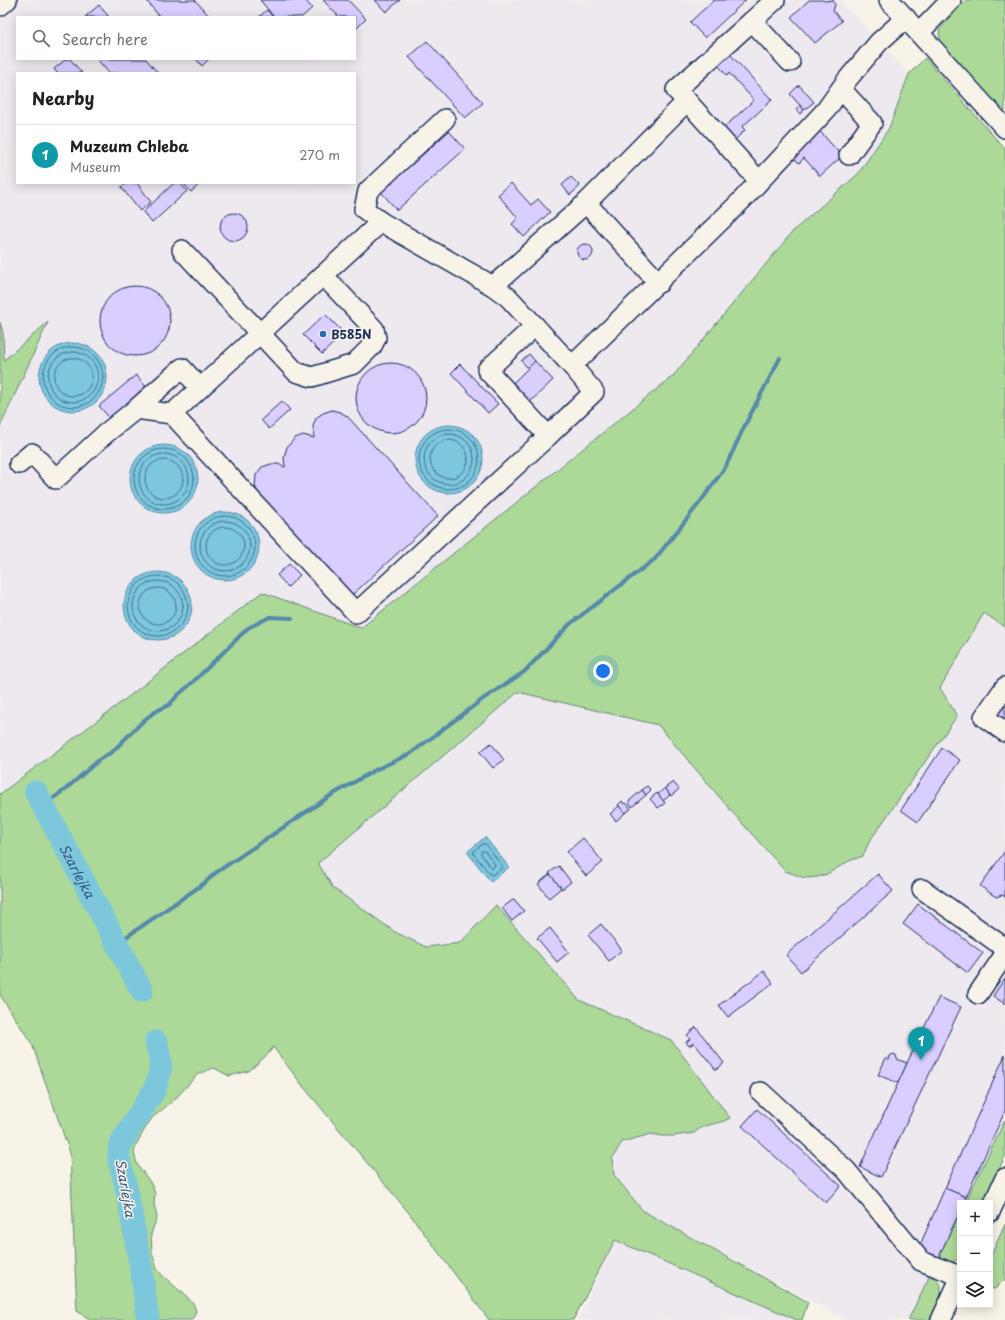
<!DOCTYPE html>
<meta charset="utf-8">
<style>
body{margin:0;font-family:"Playpen Sans",sans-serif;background:#f6f6f6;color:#202124}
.controls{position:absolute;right:12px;bottom:12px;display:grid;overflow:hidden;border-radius:0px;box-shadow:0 2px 10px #0003}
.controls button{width:36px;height:36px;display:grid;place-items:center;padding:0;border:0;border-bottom:1px solid #e0e0e0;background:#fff;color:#202124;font:20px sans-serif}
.you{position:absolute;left:603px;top:671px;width:14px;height:14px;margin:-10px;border:3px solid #fff;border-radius:50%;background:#1a73e8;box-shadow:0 0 0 6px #1a73e833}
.badge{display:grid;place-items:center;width:26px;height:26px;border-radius:50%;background:#ea580c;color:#fff;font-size:13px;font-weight:700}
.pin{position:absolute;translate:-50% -33px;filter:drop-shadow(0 1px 2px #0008)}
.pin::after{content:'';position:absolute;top:21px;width:14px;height:12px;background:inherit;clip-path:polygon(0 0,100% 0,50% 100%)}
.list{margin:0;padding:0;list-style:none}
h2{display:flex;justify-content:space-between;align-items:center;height:52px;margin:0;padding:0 16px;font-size:17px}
h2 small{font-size:13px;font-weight:400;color:#757577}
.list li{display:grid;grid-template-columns:26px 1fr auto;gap:12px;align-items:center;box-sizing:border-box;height:60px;padding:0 16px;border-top:1px solid #e0e0e0}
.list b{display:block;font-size:15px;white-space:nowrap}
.list p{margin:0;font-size:13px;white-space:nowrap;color:#757577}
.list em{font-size:13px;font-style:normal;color:#757577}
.icon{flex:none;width:22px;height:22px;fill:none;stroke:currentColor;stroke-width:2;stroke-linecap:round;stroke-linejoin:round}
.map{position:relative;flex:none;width:1005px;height:1320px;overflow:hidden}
.search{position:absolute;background:#fff;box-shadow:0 2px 10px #0003;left:16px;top:16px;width:340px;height:44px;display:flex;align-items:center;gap:10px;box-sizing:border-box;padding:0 14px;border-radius:0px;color:#757577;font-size:15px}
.panel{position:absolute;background:#fff;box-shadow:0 2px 10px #0003;left:16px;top:72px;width:340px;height:112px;border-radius:0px}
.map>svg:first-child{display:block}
.built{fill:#eee8ef;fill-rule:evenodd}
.green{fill:#acd998;stroke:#64847b}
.water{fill:#7cc7dc;stroke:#558aaa}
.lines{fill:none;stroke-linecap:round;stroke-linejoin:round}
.shore{stroke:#426c90;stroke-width:1}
.stream{stroke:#558aaa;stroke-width:4}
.river{stroke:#7cc7dc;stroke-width:23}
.building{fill:#dacdff;stroke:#1b2f5e}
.minor-casing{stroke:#1b2f5e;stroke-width:22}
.minor{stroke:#f7f3e8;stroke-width:19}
.poi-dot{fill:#1f6fb2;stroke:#f7f3e8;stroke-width:1.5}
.labels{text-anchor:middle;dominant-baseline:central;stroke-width:3;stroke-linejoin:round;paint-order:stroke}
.poi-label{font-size:12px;font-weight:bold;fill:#1b2f5e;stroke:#f7f3e8;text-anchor:start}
.water-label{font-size:13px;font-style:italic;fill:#33557e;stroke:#f7f3e8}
</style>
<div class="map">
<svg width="1005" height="1320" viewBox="0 0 1005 1320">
<rect width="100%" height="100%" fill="#f7f3e8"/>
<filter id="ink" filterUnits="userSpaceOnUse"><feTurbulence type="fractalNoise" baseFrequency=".025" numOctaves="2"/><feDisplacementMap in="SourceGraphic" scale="8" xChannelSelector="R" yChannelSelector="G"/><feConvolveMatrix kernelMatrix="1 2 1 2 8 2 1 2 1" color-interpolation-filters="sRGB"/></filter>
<g filter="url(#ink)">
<g class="built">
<path d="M0,0H746L698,44L749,0H840L909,74L889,128L858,174L794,230L673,376L361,628L262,592L123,701L0,794V427L48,323L4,360L3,333L0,322ZM17,17H355V59H17ZM17,73H355V183H17Z"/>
<polygon points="984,613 1005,627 1005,1120 965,1203 960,1203 960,1213 908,1320 847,1320 643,1211 614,1175 612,1159 622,1142 651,1134 663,1136 673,1136 694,1133 702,1127 724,1121 729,1118 671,1040 579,1000 497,905 460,943 426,947 395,932 333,888 317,863 518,692 658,725 733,813 785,871 813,878 827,874 849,861 863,855 940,688"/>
<polygon points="615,1240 797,1320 578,1320"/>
</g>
<g class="green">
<polygon points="966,0 1005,0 1005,118 937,42 940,39 939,33 940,29"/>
<polygon points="925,58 1005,149 1005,627 984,613 940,688 957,716 869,842 863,856 849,861 827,874 818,877 805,878 785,871 733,813 658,725 518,692 318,863 333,888 395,932 426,947 460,943 496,905 579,1000 671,1040 730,1118 724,1121 702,1127 694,1133 673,1136 663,1136 651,1134 622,1142 612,1159 614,1175 643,1211 808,1302 802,1320 797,1320 615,1240 573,1320 489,1320 409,1213 302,1085 273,1047 269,1053 249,1071 229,1076 214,1068 198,1074 174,1100 152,1118 143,1132 136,1145 134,1153 137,1164 150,1182 155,1193 154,1204 157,1217 151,1234 152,1252 157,1269 163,1276 180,1291 182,1291 194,1305 196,1311 192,1320 91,1320 77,1311 70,1153 32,1044 0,995 0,794 123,701 262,592 361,628 673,376 794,230 858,174 889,128 909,74"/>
<polygon points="0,322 3,333 4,360 48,322 0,427"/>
<polygon points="1005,1120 1005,1156 984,1203 965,1203"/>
<path d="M960,1213L959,1258C951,1264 945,1265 936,1262Z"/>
<polygon points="1005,1224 1005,1279 995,1289 990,1288 990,1258"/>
<polygon points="930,1275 941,1285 941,1296 930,1320 908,1320"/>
</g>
<g class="water">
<circle cx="73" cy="377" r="34"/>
<circle cx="449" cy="459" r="34"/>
<circle cx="164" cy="479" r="34"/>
<circle cx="225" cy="546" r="34"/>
<circle cx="158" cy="606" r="34"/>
<polygon points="485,837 509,867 491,882 467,852"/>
</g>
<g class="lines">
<g class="shore">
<circle cx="73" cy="377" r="30"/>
<circle cx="73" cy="377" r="25"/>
<circle cx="73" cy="377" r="19"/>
<circle cx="449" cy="459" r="30"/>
<circle cx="449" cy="459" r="25"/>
<circle cx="449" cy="459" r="19"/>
<circle cx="164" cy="479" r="30"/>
<circle cx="164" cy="479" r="25"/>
<circle cx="164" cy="479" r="19"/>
<circle cx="225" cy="546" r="30"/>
<circle cx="225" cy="546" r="25"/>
<circle cx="225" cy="546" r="19"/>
<circle cx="158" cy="606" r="30"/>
<circle cx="158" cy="606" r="25"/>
<circle cx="158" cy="606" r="18"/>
<polygon points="483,844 486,844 502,866 502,868 492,875 490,874 473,853 474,851"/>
<polygon points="483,851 485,851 495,864 493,868 491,868 481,854 481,852"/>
</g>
<g class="stream">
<polyline points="44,805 67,788 100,759 112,752 144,720 156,711 169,705 178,695 192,683 248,628 270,617 292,618"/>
<polyline points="116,944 206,882 214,874 330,796 377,769 410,754 483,699 524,672 570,624 655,559 701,501 726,466 746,423 780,358"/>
</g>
<g class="river">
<path id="s1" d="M36,792L142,991"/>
<path d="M148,1320L141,1267L127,1191L119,1160V1150L122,1141L155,1089C162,1070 162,1061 156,1042"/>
</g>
</g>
<g class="building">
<polygon points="146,0 195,0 210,17 160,17"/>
<polygon points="260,0 305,0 312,8 302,17 274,17"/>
<polygon points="323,0 348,0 366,19 355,30 355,17 339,17"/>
<polygon points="375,0 400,0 386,12"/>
<polygon points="714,0 746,0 705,38 690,22"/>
<polygon points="809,0 823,0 824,1 833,0 835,5 833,11 842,21 815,43 791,17"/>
<polygon points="99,5 109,17 85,17"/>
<polygon points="267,10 273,17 259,17"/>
<polygon points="427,41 483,103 465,118 409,57"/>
<polygon points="730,54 772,100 742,127 745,130 733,142 721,130 754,100 729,73 727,76 718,65"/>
<polygon points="66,59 70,59 82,73 57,73 54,69"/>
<polygon points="97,59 146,59 158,73 109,73"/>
<polygon points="196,59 209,59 202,66"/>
<polygon points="799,85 814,102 804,110 790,94"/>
<polygon points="800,105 804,110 800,114 796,109"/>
<polygon points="818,129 842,156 820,176 804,158 799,163 790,154"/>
<polygon points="449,131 465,149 397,210 381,192"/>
<polygon points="571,177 580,186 570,195 562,185"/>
<polygon points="127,183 137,183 151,202 140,211 121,187"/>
<polygon points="174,183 180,183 187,191 152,223 143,212"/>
<polygon points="183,183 201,183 191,192"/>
<polygon points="511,183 531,205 538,199 550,212 524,237 512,224 518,218 498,195"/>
<circle cx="234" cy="227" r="14"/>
<circle cx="585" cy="252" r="8"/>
<circle cx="135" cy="321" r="35"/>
<polygon points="325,314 344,333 322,354 303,335"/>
<polygon points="529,354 535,361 528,368 521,361"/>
<polygon points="535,361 553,380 528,404 510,386"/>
<circle cx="391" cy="398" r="35"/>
<polygon points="460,364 498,404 488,413 451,373"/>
<polygon points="136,375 149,390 113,422 99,406"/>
<polygon points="282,401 290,410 269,429 261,420"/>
<polygon points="332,410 340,412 347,416 438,516 352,595 260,497 255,486 256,475 262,467 271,464 278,464 285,467 284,457 287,447 295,438 303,435 314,438 313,426 316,418 323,413"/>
<polygon points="289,564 300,575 288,587 277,575"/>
<polygon points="1005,704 1005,720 997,715"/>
<polygon points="491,743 504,760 493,768 480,752"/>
<polygon points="942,748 960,760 918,822 901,810"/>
<polygon points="673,782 679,789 671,796 665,788"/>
<polygon points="647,786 651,790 646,795 642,790"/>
<polygon points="665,788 670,795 663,801 658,794"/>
<polygon points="642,790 646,795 632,807 628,802"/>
<polygon points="657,793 665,803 658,808 650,799"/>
<polygon points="622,801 624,804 626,803 631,809 625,813 618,805"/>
<polygon points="619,806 625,813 616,821 610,814"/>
<polygon points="583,838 603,862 586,876 567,852"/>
<polygon points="1005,851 1005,897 1002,895 996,897 980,886"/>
<polygon points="559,866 571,882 562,889 549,873"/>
<polygon points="550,874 561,888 549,898 538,884"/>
<polygon points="878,874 893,891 801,972 786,955"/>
<polygon points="514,899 524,911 512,921 502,908"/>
<polygon points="918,904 983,953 968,973 903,924"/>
<polygon points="601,924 622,950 609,961 588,935"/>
<polygon points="550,928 569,952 557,962 537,938"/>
<polygon points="764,971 773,983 728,1017 719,1005"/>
<polygon points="1005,978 1005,1004 993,996"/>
<polygon points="939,997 961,1007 881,1177 860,1167 907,1063"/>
<polygon points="696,1027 724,1063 716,1070 694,1043 689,1046 686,1042 690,1039 687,1035"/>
<polygon points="893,1054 896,1055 897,1059 907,1063 898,1083 878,1075 886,1058 889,1060 890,1056"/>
<polygon points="1005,1055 1005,1111 966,1197 945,1188"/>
<polygon points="757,1109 841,1186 826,1203 742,1126"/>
<polygon points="945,1188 966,1197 963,1203 960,1203 960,1211 937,1261 917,1252"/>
</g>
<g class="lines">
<defs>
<g id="minor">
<polyline points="889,0 1005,128"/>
<polyline points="0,6 7,0"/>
<polyline points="752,21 775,0"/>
<polyline points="919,33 951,0"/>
<polyline points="841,89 872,123 849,155"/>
<polyline points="687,101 676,90 752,21 790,62"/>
<polyline points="445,119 368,191 364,209 381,222 493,286 508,297 572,366 741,201 826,110 847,80 879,42 906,18"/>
<polyline points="586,203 659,283"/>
<polyline points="381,222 172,414 356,613 548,436"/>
<polyline points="182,250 296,372 312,377 354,364 372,346 376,338 374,329 323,275"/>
<polyline points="493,286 586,203 687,101 759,181"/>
<polyline points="535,326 487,370 548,436 594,392 572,366"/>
<polyline points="136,409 182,368 200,388"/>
<polyline points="19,464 32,453 56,479 105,434 136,409 172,414"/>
<polyline points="1005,687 984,717 1005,732"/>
<polyline points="922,889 1005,948"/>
<polyline points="978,994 1005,954"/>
<polyline points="761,1092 846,1170 921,1261 960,1276"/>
<polyline points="990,1212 1005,1178"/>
<polyline points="941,1320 960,1279"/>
</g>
</defs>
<use href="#minor" class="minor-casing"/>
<use href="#minor" class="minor"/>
</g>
</g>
<circle class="poi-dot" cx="323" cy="334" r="4"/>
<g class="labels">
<g class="poi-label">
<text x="331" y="334">B585N</text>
</g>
<g class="water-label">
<text stroke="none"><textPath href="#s1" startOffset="89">Szarlejka</textPath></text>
<text transform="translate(126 1188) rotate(80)">Szarlejka</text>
</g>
</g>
</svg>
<div class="controls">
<button>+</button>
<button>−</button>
<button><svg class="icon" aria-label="layers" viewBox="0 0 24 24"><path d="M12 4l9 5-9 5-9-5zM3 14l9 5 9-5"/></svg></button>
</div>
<div class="you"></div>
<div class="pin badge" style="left:921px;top:1060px;background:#0f9aa8">1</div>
<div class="search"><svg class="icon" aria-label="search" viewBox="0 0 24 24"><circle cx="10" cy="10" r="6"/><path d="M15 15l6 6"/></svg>Search here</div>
<section class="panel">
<h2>Nearby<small></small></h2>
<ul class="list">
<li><span class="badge" style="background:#0f9aa8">1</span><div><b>Muzeum Chleba</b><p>Museum</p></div><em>270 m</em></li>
</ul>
</section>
</div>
